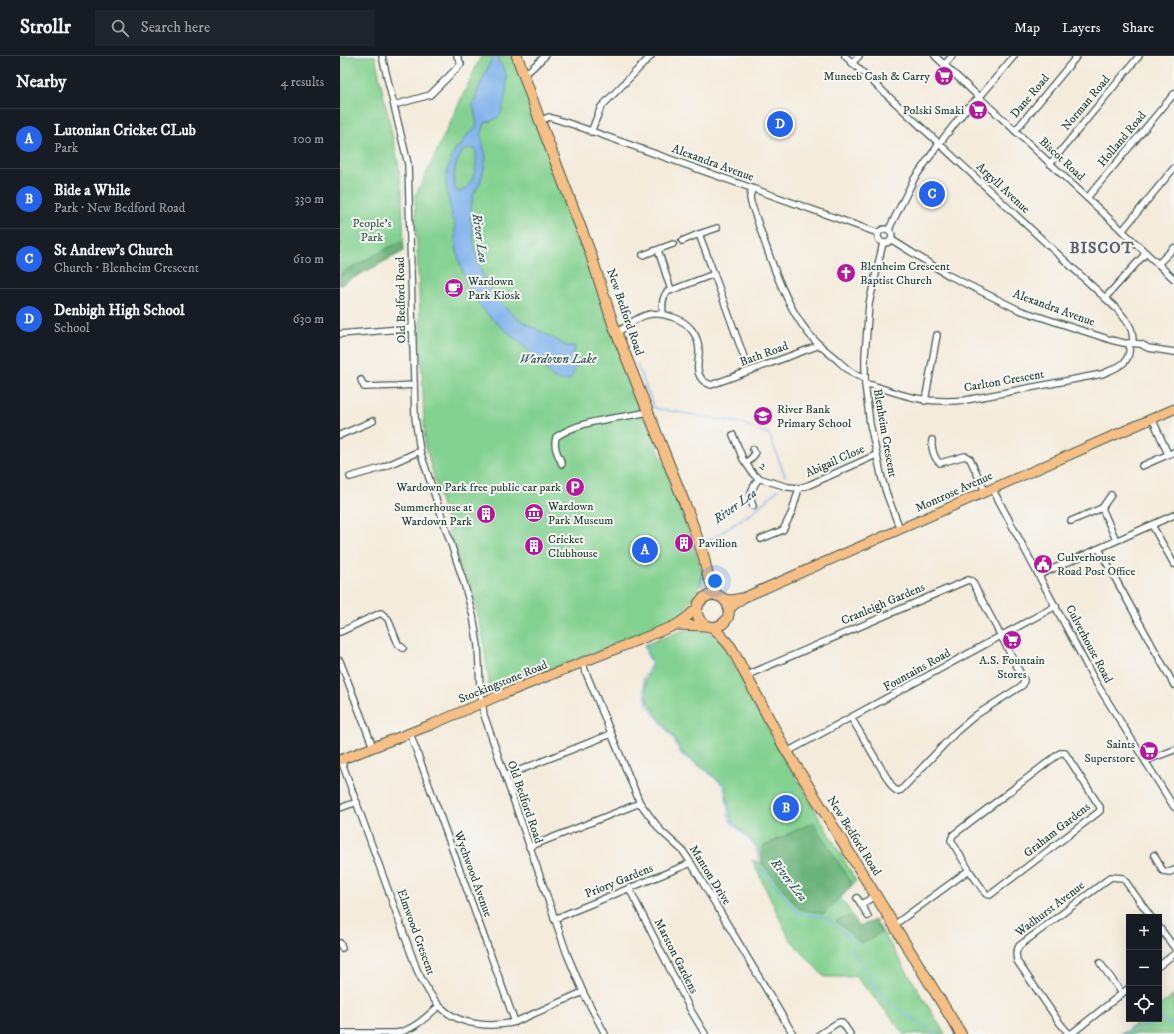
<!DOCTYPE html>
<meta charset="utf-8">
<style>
body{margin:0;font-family:"IM FELL DW Pica",serif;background:#20242c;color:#f1f3f6}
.controls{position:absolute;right:12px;bottom:12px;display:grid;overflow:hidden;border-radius:0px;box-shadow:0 4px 16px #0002}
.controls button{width:36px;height:36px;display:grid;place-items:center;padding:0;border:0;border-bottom:1px solid #363941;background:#171b24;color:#f1f3f6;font:20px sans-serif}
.you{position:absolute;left:375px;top:525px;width:14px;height:14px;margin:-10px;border:3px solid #fff;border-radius:50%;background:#1a73e8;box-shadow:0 0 0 6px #1a73e833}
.badge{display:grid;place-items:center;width:26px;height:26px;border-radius:50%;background:#2563eb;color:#fff;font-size:13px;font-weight:700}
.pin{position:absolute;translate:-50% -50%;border:2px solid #fff;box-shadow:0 1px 4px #0006}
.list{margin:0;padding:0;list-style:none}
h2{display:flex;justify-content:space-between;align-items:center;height:52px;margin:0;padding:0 16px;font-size:17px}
h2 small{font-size:13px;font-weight:400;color:#9ea1a6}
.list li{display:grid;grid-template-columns:26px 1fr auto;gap:12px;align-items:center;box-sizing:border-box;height:60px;padding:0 16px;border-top:1px solid #363941}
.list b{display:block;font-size:15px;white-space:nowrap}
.list p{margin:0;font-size:13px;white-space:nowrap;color:#9ea1a6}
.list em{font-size:13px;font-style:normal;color:#9ea1a6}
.icon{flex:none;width:22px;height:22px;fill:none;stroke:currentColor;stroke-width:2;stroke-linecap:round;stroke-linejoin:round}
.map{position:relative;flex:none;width:834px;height:978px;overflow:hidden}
header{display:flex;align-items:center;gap:24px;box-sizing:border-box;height:56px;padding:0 20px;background:#171b24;border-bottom:1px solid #363941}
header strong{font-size:19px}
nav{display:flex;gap:22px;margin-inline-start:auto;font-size:14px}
.search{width:280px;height:36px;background:#20242c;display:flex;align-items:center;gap:10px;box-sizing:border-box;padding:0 14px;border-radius:0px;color:#9ea1a6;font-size:15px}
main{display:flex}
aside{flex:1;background:#171b24}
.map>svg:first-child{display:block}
.green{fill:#83d190;stroke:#518762}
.forest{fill:#6ab37a;stroke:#447857}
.water{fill:#80b2ec;stroke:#507890;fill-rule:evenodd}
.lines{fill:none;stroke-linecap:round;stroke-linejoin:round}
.stream{stroke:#80b2ec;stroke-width:1.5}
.street-casing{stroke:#3f574d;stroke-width:8}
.primary-casing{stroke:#3f574d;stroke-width:11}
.highway-casing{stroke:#3f574d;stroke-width:12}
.street{stroke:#fff;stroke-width:5.5}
.primary{stroke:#f5bf86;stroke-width:9}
.highway{stroke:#f5bf86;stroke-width:10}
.labels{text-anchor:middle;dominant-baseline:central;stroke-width:4;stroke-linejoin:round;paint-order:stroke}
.poi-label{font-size:12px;fill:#1f3d34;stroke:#f6f6f2;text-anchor:start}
.street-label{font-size:12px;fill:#1f3d34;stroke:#f6f6f2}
.park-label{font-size:12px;fill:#335b46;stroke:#f6f6f2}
.water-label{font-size:13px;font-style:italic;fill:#375a62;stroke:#f6f6f2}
.district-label{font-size:16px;font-weight:bold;letter-spacing:1px;fill:#5f626f;stroke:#f6f6f2}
</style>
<header>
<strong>Strollr</strong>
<div class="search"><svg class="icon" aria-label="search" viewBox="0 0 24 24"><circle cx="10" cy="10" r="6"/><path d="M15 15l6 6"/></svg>Search here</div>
<nav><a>Map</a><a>Layers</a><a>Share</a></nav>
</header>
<main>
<aside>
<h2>Nearby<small>4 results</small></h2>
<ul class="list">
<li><span class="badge">A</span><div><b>Lutonian Cricket CLub</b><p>Park</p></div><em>100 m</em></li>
<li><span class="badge">B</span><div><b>Bide a While</b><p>Park · New Bedford Road</p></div><em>330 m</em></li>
<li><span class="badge">C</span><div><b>St Andrew's Church</b><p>Church · Blenheim Crescent</p></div><em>610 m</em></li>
<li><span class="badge">D</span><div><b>Denbigh High School</b><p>School</p></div><em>630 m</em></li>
</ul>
</aside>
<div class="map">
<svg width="834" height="978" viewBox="0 0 834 978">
<rect width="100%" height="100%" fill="#f6f6f2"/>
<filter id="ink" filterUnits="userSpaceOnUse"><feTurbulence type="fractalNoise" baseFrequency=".025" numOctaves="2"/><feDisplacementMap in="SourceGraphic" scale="8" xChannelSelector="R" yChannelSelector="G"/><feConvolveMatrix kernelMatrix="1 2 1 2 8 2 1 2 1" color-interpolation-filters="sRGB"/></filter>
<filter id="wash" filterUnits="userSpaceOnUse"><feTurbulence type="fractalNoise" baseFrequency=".012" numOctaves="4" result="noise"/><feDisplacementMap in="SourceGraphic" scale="16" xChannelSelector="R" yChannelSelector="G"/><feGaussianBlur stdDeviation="0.9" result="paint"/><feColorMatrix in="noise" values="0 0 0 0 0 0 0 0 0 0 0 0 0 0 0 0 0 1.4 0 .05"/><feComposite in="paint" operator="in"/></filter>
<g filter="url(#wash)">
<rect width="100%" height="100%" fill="#f4ebdb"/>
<g class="green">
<polygon points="2,0 35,0 58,106 62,136 64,195 0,229 0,1"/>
<polygon points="141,0 173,0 206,83 271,274 338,444 363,518 360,530 339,562 242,602 150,634 143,582 131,529 119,512 85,388 75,139 81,129"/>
<polygon points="351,573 371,577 382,587 432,679 516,825 501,842 519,870 536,865 605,978 563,978 551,961 515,920 508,921 484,921 449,882 412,804 422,808 418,791 392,765 385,730 368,715 342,697 332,679 308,646 305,625 313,608 304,589 341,575"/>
<polygon points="834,939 834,978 782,978 802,963 819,963 819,950"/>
</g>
<g class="forest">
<polygon points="61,185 64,195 0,229 0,218"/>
<polygon points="473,766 512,828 484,858 459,853 423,808 422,791"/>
<polygon points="509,860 519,870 535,864 541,877 521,887 496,865"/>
</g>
<path class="water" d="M153,0H159V7C173,16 164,46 161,58C156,64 151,65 145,67L141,80L146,101L144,113L140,127L133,139L131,153L134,157L131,160C134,192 138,224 162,248C168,254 173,260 180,264C195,273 211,280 226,290H234L235,294L232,298C236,310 237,314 229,324C211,327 211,319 201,307C198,303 194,300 190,296C175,280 154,268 141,251C123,227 113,193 115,164H112L110,162L112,158C104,130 103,119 116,92L120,91L128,78L134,74L137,69L133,49L138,34ZM133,92L135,93C138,105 136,117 130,127C126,132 124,136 117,135C110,126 116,99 126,93C128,92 131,93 133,92Z"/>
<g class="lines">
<g class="stream">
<polyline points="297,308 314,352 401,367 429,378 445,420"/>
<polyline points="367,486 410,458 438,434"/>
<polyline points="310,587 306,597 312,607 303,623 306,647 333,682 341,698 368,716 384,730 390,765 416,790 420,812 425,816 458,857 487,862 513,884 511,897 523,907 532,927 551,948 596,978"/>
<polyline points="819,963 821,962 834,970"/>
<polyline points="780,978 782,976 798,972 819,963"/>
</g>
</g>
</g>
<g filter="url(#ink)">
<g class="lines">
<defs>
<g id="street">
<polyline points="42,0 68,108 75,361 80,395 124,527 133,560 138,590 140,631 144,659 227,898 243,936 265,978"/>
<path d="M505,0L778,254C788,267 793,270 793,287"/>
<polyline points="595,0 834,223"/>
<polyline points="512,7 519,0"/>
<polyline points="604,9 612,0"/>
<polyline points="183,17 190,14 205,0"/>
<polyline points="54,49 90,39 121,8 117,0"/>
<polyline points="200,65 209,61 234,69 538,177"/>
<polyline points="675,75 737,0"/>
<polyline points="251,76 261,51 311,0"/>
<polyline points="710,108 799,0"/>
<path d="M412,133L410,141L411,147C426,188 441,244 469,278C476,287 486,295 495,302C504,310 513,320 525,322"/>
<polyline points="747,142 834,38"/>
<circle cx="545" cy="180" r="7"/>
<polyline points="549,173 574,123 599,88 628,51 639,42 674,0"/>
<polyline points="782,175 834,112"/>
<polyline points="552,184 608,219 679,254 771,284 784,287 801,288 808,292 834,296"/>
<polyline points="342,185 359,178"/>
<polyline points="543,187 529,248 525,299 525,328 530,368 542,423 547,439 560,473"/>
<polyline points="318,194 331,234"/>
<polyline points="303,199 333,188"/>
<polyline points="818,208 834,192"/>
<polyline points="374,218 359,178 377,172"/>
<polyline points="765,242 806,197"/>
<path d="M323,258C322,249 322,242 327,236L374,218L404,301"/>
<path d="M277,277C296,263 307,252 332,261C349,266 360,280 359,298C358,306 356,315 361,322C363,326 367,327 371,329L480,289"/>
<polyline points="0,278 73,272"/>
<polyline points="21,324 24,331 57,330 74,329"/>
<path d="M525,328L532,329C567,341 588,348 626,344L762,318C778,311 792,308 789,287"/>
<polyline points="585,345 597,279"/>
<polyline points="812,362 828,398"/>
<polyline points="0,379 33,365"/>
<polyline points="393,379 403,403 414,419 421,423 448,431 459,432"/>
<path d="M592,384C591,391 594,403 600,407L625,400L630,403L645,435"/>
<polyline points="407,407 415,398 413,393"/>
<path d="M222,408C218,398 213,392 216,381C243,363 277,363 308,356"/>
<polyline points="802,410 834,396"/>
<polyline points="10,421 41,412 80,395"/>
<polyline points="652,432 755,625 834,751"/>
<path d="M413,450C408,437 412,433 419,422"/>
<polyline points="762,452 771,439"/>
<polyline points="731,465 762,452 776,484"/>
<polyline points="812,469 834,508"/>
<polyline points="421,483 443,474 452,456 459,432 469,429 536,399"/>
<polyline points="759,493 834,629"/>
<polyline points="699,519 834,459"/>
<path d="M0,576C14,570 26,563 41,557L48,563L58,588L63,592"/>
<polyline points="0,605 33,691"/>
<polyline points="242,607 300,747 321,775 343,795 351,807 453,978"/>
<polyline points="405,620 628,524 632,525 684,624 683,629 636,659 616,676 561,734 557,735 553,732 512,663"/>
<polyline points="70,677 175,966"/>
<polyline points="447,696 716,550"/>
<path d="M1,704L77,914C91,943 104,964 138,968C150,970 163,969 175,966L243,936"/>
<polyline points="805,705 834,694"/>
<polyline points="165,720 271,678"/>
<polyline points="0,752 17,746"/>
<polyline points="189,791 300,747"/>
<polyline points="814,799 823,815 830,816 834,814"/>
<polyline points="289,832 350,953 365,978"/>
<polyline points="517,842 521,848"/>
<polyline points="528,860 521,848 536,840"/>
<polyline points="214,863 351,807"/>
<polyline points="554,869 629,814 646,838 650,839 760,755 760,751 725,697 720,697 613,779 611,784 629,814"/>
<polyline points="819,871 834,891"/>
<polyline points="0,887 2,892"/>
<polyline points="760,907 782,937"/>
<polyline points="819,910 834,898"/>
<path d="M0,977H56C74,974 86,961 99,950"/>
<polyline points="480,978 497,967 501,966 504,969 510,978"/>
<polyline points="729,978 719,966 677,905 676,897 679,890 771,821 783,822 811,861"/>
<polyline points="731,978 789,932"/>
</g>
<g id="primary">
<polyline points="384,543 392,544 402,542"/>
<polyline points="389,553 403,542 834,353"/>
<polyline points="336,569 366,570"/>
<polyline points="0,704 93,668 158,640 336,569 346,562 357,552"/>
</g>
<g id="highway">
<polyline points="177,0 200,65 250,196 273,268 348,456 363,498 368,520 376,539"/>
<circle cx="373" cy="555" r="16"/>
<polyline points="374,572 391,591 443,689 621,978"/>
</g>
</defs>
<use href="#street" class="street-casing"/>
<use href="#primary" class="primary-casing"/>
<use href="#highway" class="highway-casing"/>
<use href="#street" class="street"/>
<use href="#primary" class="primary"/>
<use href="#highway" class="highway"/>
</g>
</g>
<defs>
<symbol id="supermarket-disc" viewBox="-11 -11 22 22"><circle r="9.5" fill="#b5179e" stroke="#f6f6f2"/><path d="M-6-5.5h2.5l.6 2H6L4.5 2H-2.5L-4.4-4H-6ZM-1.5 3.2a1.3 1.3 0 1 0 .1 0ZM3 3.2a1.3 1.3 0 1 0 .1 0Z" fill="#fff"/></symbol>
<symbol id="church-disc" viewBox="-11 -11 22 22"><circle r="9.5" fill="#b5179e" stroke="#f6f6f2"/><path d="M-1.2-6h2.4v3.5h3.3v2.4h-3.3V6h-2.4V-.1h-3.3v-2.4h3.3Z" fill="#fff"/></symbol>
<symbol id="cafe-disc" viewBox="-11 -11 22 22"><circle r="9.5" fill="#b5179e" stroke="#f6f6f2"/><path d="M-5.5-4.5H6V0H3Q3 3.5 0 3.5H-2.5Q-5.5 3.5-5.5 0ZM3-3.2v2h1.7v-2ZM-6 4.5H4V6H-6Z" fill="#fff"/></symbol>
<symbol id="school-disc" viewBox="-11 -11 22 22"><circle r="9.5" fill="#b5179e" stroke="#f6f6f2"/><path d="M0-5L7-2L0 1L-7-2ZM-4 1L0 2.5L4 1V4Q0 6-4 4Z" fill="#fff"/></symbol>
<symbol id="parking-disc" viewBox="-11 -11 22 22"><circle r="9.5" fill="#b5179e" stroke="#f6f6f2"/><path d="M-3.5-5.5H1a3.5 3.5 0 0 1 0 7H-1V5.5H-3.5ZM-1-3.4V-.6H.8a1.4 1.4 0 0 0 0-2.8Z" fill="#fff"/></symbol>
<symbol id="museum-disc" viewBox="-11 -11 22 22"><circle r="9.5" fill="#b5179e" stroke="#f6f6f2"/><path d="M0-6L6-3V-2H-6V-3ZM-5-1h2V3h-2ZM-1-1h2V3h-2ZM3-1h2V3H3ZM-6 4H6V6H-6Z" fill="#fff"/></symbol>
<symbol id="building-disc" viewBox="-11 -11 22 22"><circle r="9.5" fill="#b5179e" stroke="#f6f6f2"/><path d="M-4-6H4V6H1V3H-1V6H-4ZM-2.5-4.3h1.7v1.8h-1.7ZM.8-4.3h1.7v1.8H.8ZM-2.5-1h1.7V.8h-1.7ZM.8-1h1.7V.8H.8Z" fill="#fff"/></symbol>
<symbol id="civic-disc" viewBox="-11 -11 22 22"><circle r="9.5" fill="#b5179e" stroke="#f6f6f2"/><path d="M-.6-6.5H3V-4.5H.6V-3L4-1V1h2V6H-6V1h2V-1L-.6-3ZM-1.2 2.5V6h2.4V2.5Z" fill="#fff"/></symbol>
</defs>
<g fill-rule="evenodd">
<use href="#supermarket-disc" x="593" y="9" width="22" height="22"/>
<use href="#supermarket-disc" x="627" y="43" width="22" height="22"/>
<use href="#church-disc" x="495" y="206" width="22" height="22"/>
<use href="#cafe-disc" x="103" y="221" width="22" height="22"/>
<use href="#school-disc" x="412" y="349" width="22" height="22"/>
<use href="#parking-disc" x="224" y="420" width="22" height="22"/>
<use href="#museum-disc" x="183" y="446" width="22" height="22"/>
<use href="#building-disc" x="135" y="447" width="22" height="22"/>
<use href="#building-disc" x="333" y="476" width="22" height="22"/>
<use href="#building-disc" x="183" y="479" width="22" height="22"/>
<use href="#civic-disc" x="692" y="497" width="22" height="22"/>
<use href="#supermarket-disc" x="661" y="573" width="22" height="22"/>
<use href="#supermarket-disc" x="798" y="684" width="22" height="22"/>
</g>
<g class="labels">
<g class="poi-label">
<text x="590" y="20" text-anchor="end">Muneeb Cash &amp; Carry</text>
<text x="624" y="54" text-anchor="end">Polski Smaki</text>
<text x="520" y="210">Blenheim Crescent<tspan x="520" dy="14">Baptist Church</tspan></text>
<text x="128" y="225">Wardown<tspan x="128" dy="14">Park Kiosk</tspan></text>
<text x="437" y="353">River Bank<tspan x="437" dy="14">Primary School</tspan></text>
<text x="221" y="431" text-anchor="end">Wardown Park free public car park</text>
<text x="208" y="450">Wardown<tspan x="208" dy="14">Park Museum</tspan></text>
<text x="132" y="451" text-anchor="end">Summerhouse at<tspan x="132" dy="14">Wardown Park</tspan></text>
<text x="208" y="483">Cricket<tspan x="208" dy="14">Clubhouse</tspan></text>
<text x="358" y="487">Pavilion</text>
<text x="717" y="501">Culverhouse<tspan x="717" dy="14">Road Post Office</tspan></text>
<text x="672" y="604" text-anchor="middle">A.S. Fountain<tspan x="672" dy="14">Stores</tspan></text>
<text x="795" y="688" text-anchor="end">Saints<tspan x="795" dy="14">Superstore</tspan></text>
</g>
<g class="street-label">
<text transform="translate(690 40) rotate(-50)">Dane Road</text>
<text transform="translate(746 47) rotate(-50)">Norman Road</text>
<text transform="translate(782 83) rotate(-50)">Holland Road</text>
<text transform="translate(722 103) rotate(43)">Biscot Road</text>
<text transform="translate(373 107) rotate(20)">Alexandra Avenue</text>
<text transform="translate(663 132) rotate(43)">Argyll Avenue</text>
<text transform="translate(61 244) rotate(-91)">Old Bedford Road</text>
<text transform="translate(714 252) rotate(20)">Alexandra Avenue</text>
<text transform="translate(285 256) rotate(71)">New Bedford Road</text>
<text transform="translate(424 298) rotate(-20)">Bath Road</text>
<text transform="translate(664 325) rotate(-10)">Carlton Crescent</text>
<text transform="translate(545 377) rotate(80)">Blenheim Crescent</text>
<text transform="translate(495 405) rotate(-24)">Abigail Close</text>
<text transform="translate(423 410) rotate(39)">2</text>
<text transform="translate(614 436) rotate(-24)">Montrose Avenue</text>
<text transform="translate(543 548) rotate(-23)">Cranleigh Gardens</text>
<text transform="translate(749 588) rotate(62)">Culverhouse Road</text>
<text transform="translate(577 614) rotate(-29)">Fountains Road</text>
<text transform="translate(163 626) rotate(-22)">Stockingstone Road</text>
<text transform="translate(185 746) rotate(71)">Old Bedford Road</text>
<text transform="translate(717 774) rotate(-38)">Graham Gardens</text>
<text transform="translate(514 780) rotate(58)">New Bedford Road</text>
<text transform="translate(133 818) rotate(70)">Wychwood Avenue</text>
<text transform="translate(370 819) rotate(58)">Manton Drive</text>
<text transform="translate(279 825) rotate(-22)">Priory Gardens</text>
<text transform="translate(710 853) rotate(-37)">Wadhurst Avenue</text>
<text transform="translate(76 876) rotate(70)">Elmwood Crescent</text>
<text transform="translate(336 900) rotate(63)">Marston Gardens</text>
</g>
<g class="park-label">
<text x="32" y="167">People's<tspan x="32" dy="14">Park</tspan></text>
</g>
<g class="water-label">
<text transform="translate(140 182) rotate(82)">River Lea</text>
<text x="218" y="303">Wardown Lake</text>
<text transform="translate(395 450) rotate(-36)">River Lea</text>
<text transform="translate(449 824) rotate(52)">River Lea</text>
</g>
<g class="district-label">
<text x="762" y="192">BISCOT</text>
</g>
</g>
</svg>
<div class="controls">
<button>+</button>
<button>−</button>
<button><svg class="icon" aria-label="locate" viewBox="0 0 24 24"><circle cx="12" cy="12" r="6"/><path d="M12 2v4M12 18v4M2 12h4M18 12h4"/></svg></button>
</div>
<div class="you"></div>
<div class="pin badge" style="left:305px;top:494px">A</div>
<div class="pin badge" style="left:446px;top:752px">B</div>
<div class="pin badge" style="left:592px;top:138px">C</div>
<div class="pin badge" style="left:440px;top:68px">D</div>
</div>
</main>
